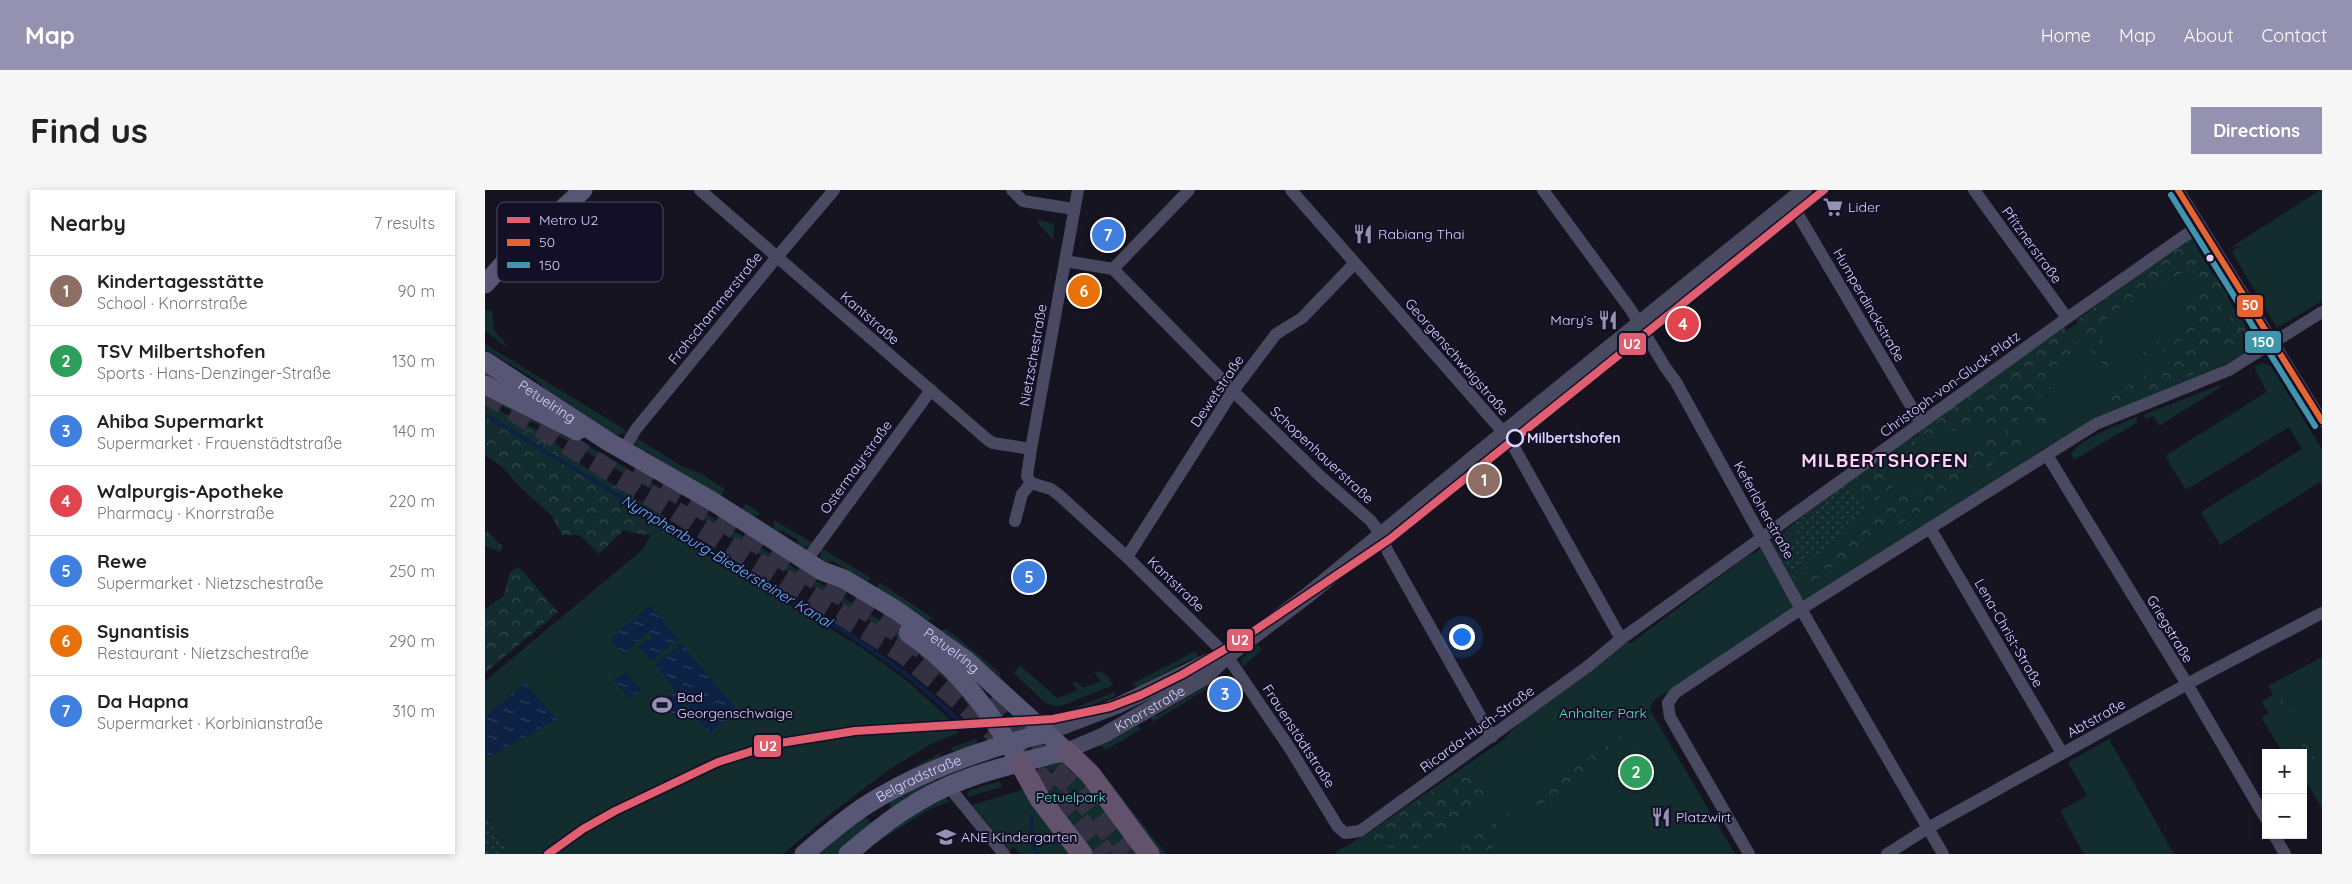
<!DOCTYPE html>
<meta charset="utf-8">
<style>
body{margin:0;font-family:Quicksand,sans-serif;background:#f6f6f6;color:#222}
.controls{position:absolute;right:15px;bottom:15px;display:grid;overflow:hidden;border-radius:0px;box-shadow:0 2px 8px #0003}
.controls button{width:45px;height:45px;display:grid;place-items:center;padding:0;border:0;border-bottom:1px solid #e0e0e0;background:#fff;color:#222;font:25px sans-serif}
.you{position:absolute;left:976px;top:446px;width:18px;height:18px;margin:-12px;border:4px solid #fff;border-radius:50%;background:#1a73e8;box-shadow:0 0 0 8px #1a73e833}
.badge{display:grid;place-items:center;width:32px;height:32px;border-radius:50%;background:#9591b1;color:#fff;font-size:16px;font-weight:700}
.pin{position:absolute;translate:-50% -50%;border:2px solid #fff;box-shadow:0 1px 5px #0006}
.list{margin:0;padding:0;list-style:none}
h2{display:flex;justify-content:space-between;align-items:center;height:65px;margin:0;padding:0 20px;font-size:21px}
h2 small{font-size:16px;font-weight:400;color:#767676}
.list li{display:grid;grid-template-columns:32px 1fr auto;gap:15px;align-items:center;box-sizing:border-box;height:70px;padding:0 20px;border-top:1px solid #e0e0e0}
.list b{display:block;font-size:19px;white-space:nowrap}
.list p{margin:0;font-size:16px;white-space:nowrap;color:#767676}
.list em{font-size:16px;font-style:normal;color:#767676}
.map{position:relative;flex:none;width:1837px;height:664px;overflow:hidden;border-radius:0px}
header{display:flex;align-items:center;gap:30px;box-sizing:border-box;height:70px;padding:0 25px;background:#9591b1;color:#fff}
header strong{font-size:24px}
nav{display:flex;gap:28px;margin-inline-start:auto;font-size:18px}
.intro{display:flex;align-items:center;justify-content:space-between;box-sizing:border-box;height:120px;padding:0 30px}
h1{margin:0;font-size:35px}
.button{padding:12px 22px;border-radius:0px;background:#9591b1;color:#fff;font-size:18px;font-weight:700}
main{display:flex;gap:30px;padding:0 30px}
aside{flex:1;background:#fff;border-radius:0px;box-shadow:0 2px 8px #0003}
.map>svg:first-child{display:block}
.green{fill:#132c2d}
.forest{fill:url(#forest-crowns)}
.garden{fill:url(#garden-dots)}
.water{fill:url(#water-ripples)}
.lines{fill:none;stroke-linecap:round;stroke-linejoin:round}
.stream{stroke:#0d2144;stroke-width:4}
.trunk-tunnel{stroke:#333142;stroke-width:21;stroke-dasharray:21 11;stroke-linecap:butt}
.minor{stroke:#4a4962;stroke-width:12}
.tertiary{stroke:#4a4962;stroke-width:16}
.secondary{stroke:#575674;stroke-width:19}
.trunk{stroke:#62526e;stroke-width:21}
.bus-1-casing{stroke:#130f26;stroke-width:10}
.bus-2-casing{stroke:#130f26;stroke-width:10}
.bus-1{stroke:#e66432;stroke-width:6}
.bus-2{stroke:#4094ac;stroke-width:6}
.metro-1-casing{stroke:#130f26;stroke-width:11}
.metro-1{stroke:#e15d70;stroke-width:8}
.bus-dot{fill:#d9d4ff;stroke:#130f26;stroke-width:2}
.stop-dot{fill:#130f26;stroke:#d9d4ff;stroke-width:2.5}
.labels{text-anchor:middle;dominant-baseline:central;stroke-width:4;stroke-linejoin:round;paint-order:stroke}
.poi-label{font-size:14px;fill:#d9d4ff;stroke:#130f26;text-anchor:start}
.street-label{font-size:14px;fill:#d9d4ff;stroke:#130f26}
.stop-label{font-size:14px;font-weight:bold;fill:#d9d4ff;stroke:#130f26;text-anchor:start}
.park-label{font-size:14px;fill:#5fe0c0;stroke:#130f26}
.water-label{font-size:15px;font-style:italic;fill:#62b6ff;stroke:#130f26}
.district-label{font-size:19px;font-weight:bold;letter-spacing:1px;fill:#ffd6f0;stroke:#130f26}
.key{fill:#130f26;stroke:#4e4a67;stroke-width:1}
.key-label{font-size:14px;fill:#d9d4ff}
.line-badge{stroke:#130f26;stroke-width:2}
.badge-label{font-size:14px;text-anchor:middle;font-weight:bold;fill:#fff}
</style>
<header>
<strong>Map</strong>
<nav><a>Home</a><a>Map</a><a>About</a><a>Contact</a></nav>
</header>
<div class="intro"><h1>Find us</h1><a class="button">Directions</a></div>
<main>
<aside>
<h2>Nearby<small>7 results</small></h2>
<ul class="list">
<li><span class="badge" style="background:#8d6e63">1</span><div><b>Kindertagesstätte</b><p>School · Knorrstraße</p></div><em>90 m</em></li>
<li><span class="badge" style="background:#2e9e5b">2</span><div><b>TSV Milbertshofen</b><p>Sports · Hans-Denzinger-Straße</p></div><em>130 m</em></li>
<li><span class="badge" style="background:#3f7fe0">3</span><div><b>Ahiba Supermarkt</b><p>Supermarket · Frauenstädtstraße</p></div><em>140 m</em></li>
<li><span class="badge" style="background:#e0444e">4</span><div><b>Walpurgis-Apotheke</b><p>Pharmacy · Knorrstraße</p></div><em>220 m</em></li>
<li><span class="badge" style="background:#3f7fe0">5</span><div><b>Rewe</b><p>Supermarket · Nietzschestraße</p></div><em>250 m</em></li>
<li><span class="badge" style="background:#e8710a">6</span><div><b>Synantisis</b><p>Restaurant · Nietzschestraße</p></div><em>290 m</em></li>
<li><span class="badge" style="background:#3f7fe0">7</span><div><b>Da Hapna</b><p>Supermarket · Korbinianstraße</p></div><em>310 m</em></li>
</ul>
</aside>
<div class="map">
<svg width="1837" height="664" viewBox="0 0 1837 664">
<defs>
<pattern id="forest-crowns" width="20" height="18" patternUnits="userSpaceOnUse" patternTransform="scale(1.25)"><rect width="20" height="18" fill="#132c2d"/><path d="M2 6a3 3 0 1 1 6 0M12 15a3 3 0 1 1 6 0" fill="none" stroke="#354a4c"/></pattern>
<pattern id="garden-dots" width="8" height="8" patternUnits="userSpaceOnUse" patternTransform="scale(1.25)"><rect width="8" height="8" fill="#132c2d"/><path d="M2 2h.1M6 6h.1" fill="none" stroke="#354a4c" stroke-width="1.8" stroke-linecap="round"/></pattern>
<pattern id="water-ripples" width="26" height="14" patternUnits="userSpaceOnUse" patternTransform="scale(1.25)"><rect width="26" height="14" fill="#0d2144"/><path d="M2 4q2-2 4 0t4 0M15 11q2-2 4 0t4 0" fill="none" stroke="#304060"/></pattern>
</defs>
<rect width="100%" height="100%" fill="#161421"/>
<g class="green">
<polygon points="1835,0 1837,0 1837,111 1792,138 1747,62 1755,56 1745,58"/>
<polygon points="553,30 569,34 568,50 552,32"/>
<polygon points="1708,52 1773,156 1732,179 1630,221 1558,259 1364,388 1168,511 1165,520 1250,664 848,664 886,641 1019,549 1043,524 1137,452 1146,453 1265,364 1268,364 1436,242"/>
<polygon points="0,120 7,121 9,139 24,159 0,141"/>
<polygon points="0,154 139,239 141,243 130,245 67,206 51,190 0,159"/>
<polygon points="1777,173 1786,176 1837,259 1837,295 1835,292 1735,355 1716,322 1817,259 1804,237 1701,300 1680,266 1782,202 1769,177"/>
<polygon points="1735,195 1736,197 1674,236 1668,226 1661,229 1658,225"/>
<polygon points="0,202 81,243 189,306 191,314 75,247 0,207"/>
<path d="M1651,227L1653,232L1589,270L1586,264C1596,248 1633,235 1651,227Z"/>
<polygon points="150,247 196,276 217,284 240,299 236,306 257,319 261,313 276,324 266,328 161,261 156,262 151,259"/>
<path d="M216,321L408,438L426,450L505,531L496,533C472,497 439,467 404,442L208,324Z"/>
<polygon points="289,330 329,354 318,358 313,355 313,350 296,340 292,343 289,341"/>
<polygon points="172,335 374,456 421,490 471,535 473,543 446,554 402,581 348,622 298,664 13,664 21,657 0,624 0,491 157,360"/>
<polygon points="336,358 386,388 382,392 348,371 342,373 335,367"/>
<polygon points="394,392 449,429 438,431 392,398"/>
<polygon points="462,439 515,483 516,493 513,490 512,484 461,443 455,444 451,441"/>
<polygon points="773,455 777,460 757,477 756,469"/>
<polygon points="710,461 715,468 711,470 706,469 658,494 658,497 654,500 647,494"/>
<polygon points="1837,467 1837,618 1818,587 1818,585 1822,584 1818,580 1818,563 1798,563 1777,529 1778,526 1784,523 1776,512 1788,505 1783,496"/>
<polygon points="535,475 572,508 593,500 587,493 591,491 598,498 616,491 609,483 615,481 623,486 628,495 574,517 560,513 529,483"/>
<polygon points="729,487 733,492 668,532 666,525 671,526 725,494"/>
<polygon points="630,502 630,506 584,524 583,520"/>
<polygon points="650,534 656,539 621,560 614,554 620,554 648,538"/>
<polygon points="491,549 495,556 472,564 465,558"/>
<polygon points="1624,549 1689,664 1599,664 1575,621 1602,606 1583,572"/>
<polygon points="455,563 455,571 352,629 407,589"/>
<path d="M500,565L504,570C469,580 439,592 414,618L405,617V611Z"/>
<polygon points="576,568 585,575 551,585 552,575"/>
<polygon points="611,578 614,578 681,664 672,664"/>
<polygon points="594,583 656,664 607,664 554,595"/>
<polygon points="515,591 517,597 482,607 484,601 488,599"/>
<polygon points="543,598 590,664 535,664 529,657 524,660 487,615"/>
<polygon points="460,608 466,611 445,619 380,660 431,623"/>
<polygon points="376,628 382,628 386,633 385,638 354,664 329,664"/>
</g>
<g class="forest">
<polygon points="1706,46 1714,58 1710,62 1722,84 1730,85 1743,105 1697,128 1689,118 1698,109 1719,101 1704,77 1686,92 1654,101 1611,138 1631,175 1624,181 1593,145 1592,130"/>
<polygon points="1738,113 1745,114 1746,116 1653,180 1647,171 1692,137"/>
<polygon points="1751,124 1772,158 1766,162 1755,159 1743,159 1734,151 1720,160 1725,173 1723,178 1675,199 1662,201 1647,208 1644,216 1630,221 1625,208"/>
<polygon points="1579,138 1594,157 1561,183 1566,199 1548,211 1550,222 1500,243 1490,230 1469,241 1455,241 1438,250 1433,241"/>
<path d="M0,213L61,245L95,274L182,328V342C166,347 154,345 139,340L114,364L94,345H77L67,326L36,298L17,277L0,265Z"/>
<polygon points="1571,220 1576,230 1551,245 1544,233"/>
<polygon points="1533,235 1542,252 1316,398 1308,387 1355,354 1415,299 1424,308 1441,293 1433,283 1443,277 1454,282 1464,278 1495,257 1494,253"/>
<polygon points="1426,245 1440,264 1437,268 1420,261 1410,269 1409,281 1414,290 1385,316 1362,293"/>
<polygon points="0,339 18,357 15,362 0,356"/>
<polygon points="34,377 73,422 0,483 0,419 18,407 25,382"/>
<polygon points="1796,510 1822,517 1822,524 1795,519 1792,513"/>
<polygon points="1794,524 1813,528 1814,538 1817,540 1824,539 1826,550 1823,555 1830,568 1825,570 1810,541 1798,531"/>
<polygon points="1145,539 1151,547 1056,615 1055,613 1003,649 1009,658 1000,664 968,664 985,650"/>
<polygon points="984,575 1002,600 1001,613 931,658 888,657 881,646 947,601 962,607 968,607 968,586"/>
</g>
<g class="garden">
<polygon points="1362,293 1385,316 1345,355 1306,381 1295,361 1315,347 1307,335"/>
<polygon points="0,624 21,658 13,664 0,664"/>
</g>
<g class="water">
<polygon points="165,415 193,449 166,471 153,456 162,449 164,451 168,447 164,442 138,464 125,449"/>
<polygon points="196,453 252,520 224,543 197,508 194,510 203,521 192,530 176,511 190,499 170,475"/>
<polygon points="142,482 156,500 145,509 128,490"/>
<polygon points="41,493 72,530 0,569 0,526"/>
</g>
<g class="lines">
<g class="stream">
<polyline points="0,225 365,445 425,487 474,530"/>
<polyline points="546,626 549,658 553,664"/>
</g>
<g class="trunk-tunnel">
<polyline points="0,183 34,204"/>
<path d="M0,203L418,463C492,524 564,588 621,664"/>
<polyline points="151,277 390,426 437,459"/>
<polyline points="501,513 588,598 641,664"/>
</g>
<g class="minor">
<polyline points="215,0 503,250 508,253 546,259"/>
<polyline points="527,0 538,11 589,19"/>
<polyline points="806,0 1019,243 1030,259 1136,449"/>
<polyline points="1058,0 1146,120 1180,177 1191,192 1316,419 1458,664"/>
<polyline points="1489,0 1582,128"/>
<polyline points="1693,0 1837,231"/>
<polyline points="1305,11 1436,233"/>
<polyline points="580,71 628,79 748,201 835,286 886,331 896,345 903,362 1007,547"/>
<polyline points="628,79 704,0"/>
<polyline points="139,259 151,239 292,67 349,0"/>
<polyline points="1562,265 1702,494 1781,629"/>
<polyline points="546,293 566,299 574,305 642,367 742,466 804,557 853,637 860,643 875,641 1102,477 1136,449 1582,128 1715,35"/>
<polyline points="546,293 542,286 546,259 593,0"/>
<polyline points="530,331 537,304 546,293"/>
<polyline points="1445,338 1577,563"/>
<polyline points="642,367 748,201 791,144 817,128 870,73"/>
<polyline points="321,371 446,200"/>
<polyline points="463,596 519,664"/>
<polyline points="1789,645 1800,664"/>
<polyline points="1264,664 1185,527 1183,513 1190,503 1316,419 1611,234 1744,180 1837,122"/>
<polyline points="1402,664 1443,638 1715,487 1837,423"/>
</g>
<g class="tertiary">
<polyline points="561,543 632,516 722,472 735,468"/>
<path id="s1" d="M581,561L619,545L720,487L742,466L823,405L1019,243L1319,0"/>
</g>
<g class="secondary">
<polyline points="0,94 21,71 98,0"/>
<path id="s2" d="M0,171L124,252L227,311L337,381L359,389L411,420L481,470L581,561"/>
<polyline points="0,195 92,241"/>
<path d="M423,443C472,476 507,523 535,573"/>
<path id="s3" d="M319,664C339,647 361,628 383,614C437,580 499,559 561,543"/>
<path d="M363,664C398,634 434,606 478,590C511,577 547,570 581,561"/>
</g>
<g class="trunk">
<polyline points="581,561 605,584 664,664"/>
<polyline points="535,573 555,609 597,664"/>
</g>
<defs>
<polyline id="bus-1" points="1693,0 1837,231"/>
<polyline id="bus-2" points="1686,5 1830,236"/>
</defs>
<use href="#bus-1" class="bus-1-casing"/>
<use href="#bus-2" class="bus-2-casing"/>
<use href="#bus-1" class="bus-1"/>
<use href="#bus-2" class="bus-2"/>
<defs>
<polyline id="metro-1" points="63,664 98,639 130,621 233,572 289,554 370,541 568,529 625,517 656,505 698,484 754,451 905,349 1339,0"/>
</defs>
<use href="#metro-1" class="metro-1-casing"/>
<use href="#metro-1" class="metro-1"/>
</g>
<defs>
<symbol id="supermarket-bare" viewBox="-9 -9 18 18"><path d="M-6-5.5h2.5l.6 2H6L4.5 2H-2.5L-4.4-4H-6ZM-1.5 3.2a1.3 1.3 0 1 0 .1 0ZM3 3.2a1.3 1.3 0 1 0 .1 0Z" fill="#9591b1" stroke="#130f26" stroke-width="2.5" paint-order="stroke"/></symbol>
<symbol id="restaurant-bare" viewBox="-9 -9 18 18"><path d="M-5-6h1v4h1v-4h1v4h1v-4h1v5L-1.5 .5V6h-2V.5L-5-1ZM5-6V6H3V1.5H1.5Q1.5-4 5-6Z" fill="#9591b1" stroke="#130f26" stroke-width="2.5" paint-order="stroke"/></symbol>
<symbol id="stadium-bare" viewBox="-9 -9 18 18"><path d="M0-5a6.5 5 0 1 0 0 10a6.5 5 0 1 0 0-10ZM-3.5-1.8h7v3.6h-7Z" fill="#9591b1" stroke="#130f26" stroke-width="2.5" paint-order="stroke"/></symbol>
<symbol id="school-bare" viewBox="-9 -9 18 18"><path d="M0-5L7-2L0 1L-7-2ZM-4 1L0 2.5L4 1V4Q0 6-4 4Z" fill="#9591b1" stroke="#130f26" stroke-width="2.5" paint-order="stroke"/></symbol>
</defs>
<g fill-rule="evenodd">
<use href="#supermarket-bare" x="1334" y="3" width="28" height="28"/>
<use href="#restaurant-bare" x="864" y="30" width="28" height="28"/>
<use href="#restaurant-bare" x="1109" y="116" width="28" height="28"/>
<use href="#stadium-bare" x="163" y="501" width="28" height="28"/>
<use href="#restaurant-bare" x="1162" y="613" width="28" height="28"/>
<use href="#school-bare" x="447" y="633" width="28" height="28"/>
</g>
<circle class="bus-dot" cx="1725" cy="68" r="4.5"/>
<circle class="stop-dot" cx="1030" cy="248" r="8"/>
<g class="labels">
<g class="poi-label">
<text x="1363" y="17">Lider</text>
<text x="893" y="44">Rabiang Thai</text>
<text x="1108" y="130" text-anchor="end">Mary’s</text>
<text x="192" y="507">Bad<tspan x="192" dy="16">Georgenschwaige</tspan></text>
<text x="1191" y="627">Platzwirt</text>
<text x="476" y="647">ANE Kindergarten</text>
</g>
<g class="street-label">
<text transform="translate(1547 55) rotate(54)">Pfitznerstraße</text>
<text transform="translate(1384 115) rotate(60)">Humperdinckstraße</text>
<text transform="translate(230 118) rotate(-51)">Frohschammerstraße</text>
<text transform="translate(385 128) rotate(41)">Kantstraße</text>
<text transform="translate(548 165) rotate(-80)">Nietzschestraße</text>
<text transform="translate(972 167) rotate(49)">Georgenschwaigstraße</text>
<text transform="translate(1465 194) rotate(-36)">Christoph-von-Gluck-Platz</text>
<text transform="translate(732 201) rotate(-56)">Dewetstraße</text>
<text stroke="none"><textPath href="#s2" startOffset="74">Petuelring</textPath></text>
<text transform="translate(837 265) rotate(43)">Schopenhauerstraße</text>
<text transform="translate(371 277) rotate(-54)">Ostermayrstraße</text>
<text transform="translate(1279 320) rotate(61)">Keferloherstraße</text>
<text transform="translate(691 394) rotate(44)">Kantstraße</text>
<text transform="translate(1685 439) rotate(59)">Griegstraße</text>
<text transform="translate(1524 443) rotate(60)">Lena-Christ-Straße</text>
<text stroke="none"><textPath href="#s2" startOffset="550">Petuelring</textPath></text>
<text stroke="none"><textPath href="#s1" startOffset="94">Knorrstraße</textPath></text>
<text transform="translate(1611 528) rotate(-29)">Abtstraße</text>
<text transform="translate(992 539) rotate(-36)">Ricarda-Huch-Straße</text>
<text transform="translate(814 546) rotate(57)">Frauenstädtstraße</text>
<text stroke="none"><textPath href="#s3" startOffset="138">Belgradstraße</textPath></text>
</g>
<g class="stop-label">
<text x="1042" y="248">Milbertshofen</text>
</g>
<g class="park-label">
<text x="1118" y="523">Anhalter Park</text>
<text x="586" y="607">Petuelpark</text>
</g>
<g class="water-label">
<text transform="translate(242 371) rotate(31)">Nymphenburg-Biedersteiner Kanal</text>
</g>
<g class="district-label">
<text x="1400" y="270">MILBERTSHOFEN</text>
</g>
</g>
<rect x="12" y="12" width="166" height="80" rx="8" class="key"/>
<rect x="22" y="27" width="23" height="6" fill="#e15d70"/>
<rect x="22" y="49" width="23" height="7" fill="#e66432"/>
<rect x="22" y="72" width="23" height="6" fill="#4094ac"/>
<g class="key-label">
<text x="54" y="35">Metro U2</text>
<text x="54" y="57">50</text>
<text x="54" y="80">150</text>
</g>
<g class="line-badge">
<rect x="1751" y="104" width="28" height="24" rx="5" fill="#e66432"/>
<rect x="1759" y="140" width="38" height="24" rx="5" fill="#4094ac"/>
<rect x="1133" y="142" width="29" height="24" rx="5" fill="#e15d70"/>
<rect x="741" y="438" width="28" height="24" rx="5" fill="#e15d70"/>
<rect x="268" y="544" width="29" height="24" rx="5" fill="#e15d70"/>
</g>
<g class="badge-label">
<text x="1765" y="120">50</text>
<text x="1778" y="157">150</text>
<text x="1147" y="159">U2</text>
<text x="755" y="455">U2</text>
<text x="283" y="561">U2</text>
</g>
</svg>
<div class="controls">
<button>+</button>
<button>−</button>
</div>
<div class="you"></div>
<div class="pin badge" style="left:999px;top:290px;background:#8d6e63">1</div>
<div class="pin badge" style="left:1151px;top:582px;background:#2e9e5b">2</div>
<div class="pin badge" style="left:740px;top:504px;background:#3f7fe0">3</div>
<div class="pin badge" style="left:1198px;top:134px;background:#e0444e">4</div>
<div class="pin badge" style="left:544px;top:387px;background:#3f7fe0">5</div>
<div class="pin badge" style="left:599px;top:101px;background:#e8710a">6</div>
<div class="pin badge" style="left:623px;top:45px;background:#3f7fe0">7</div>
</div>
</main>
